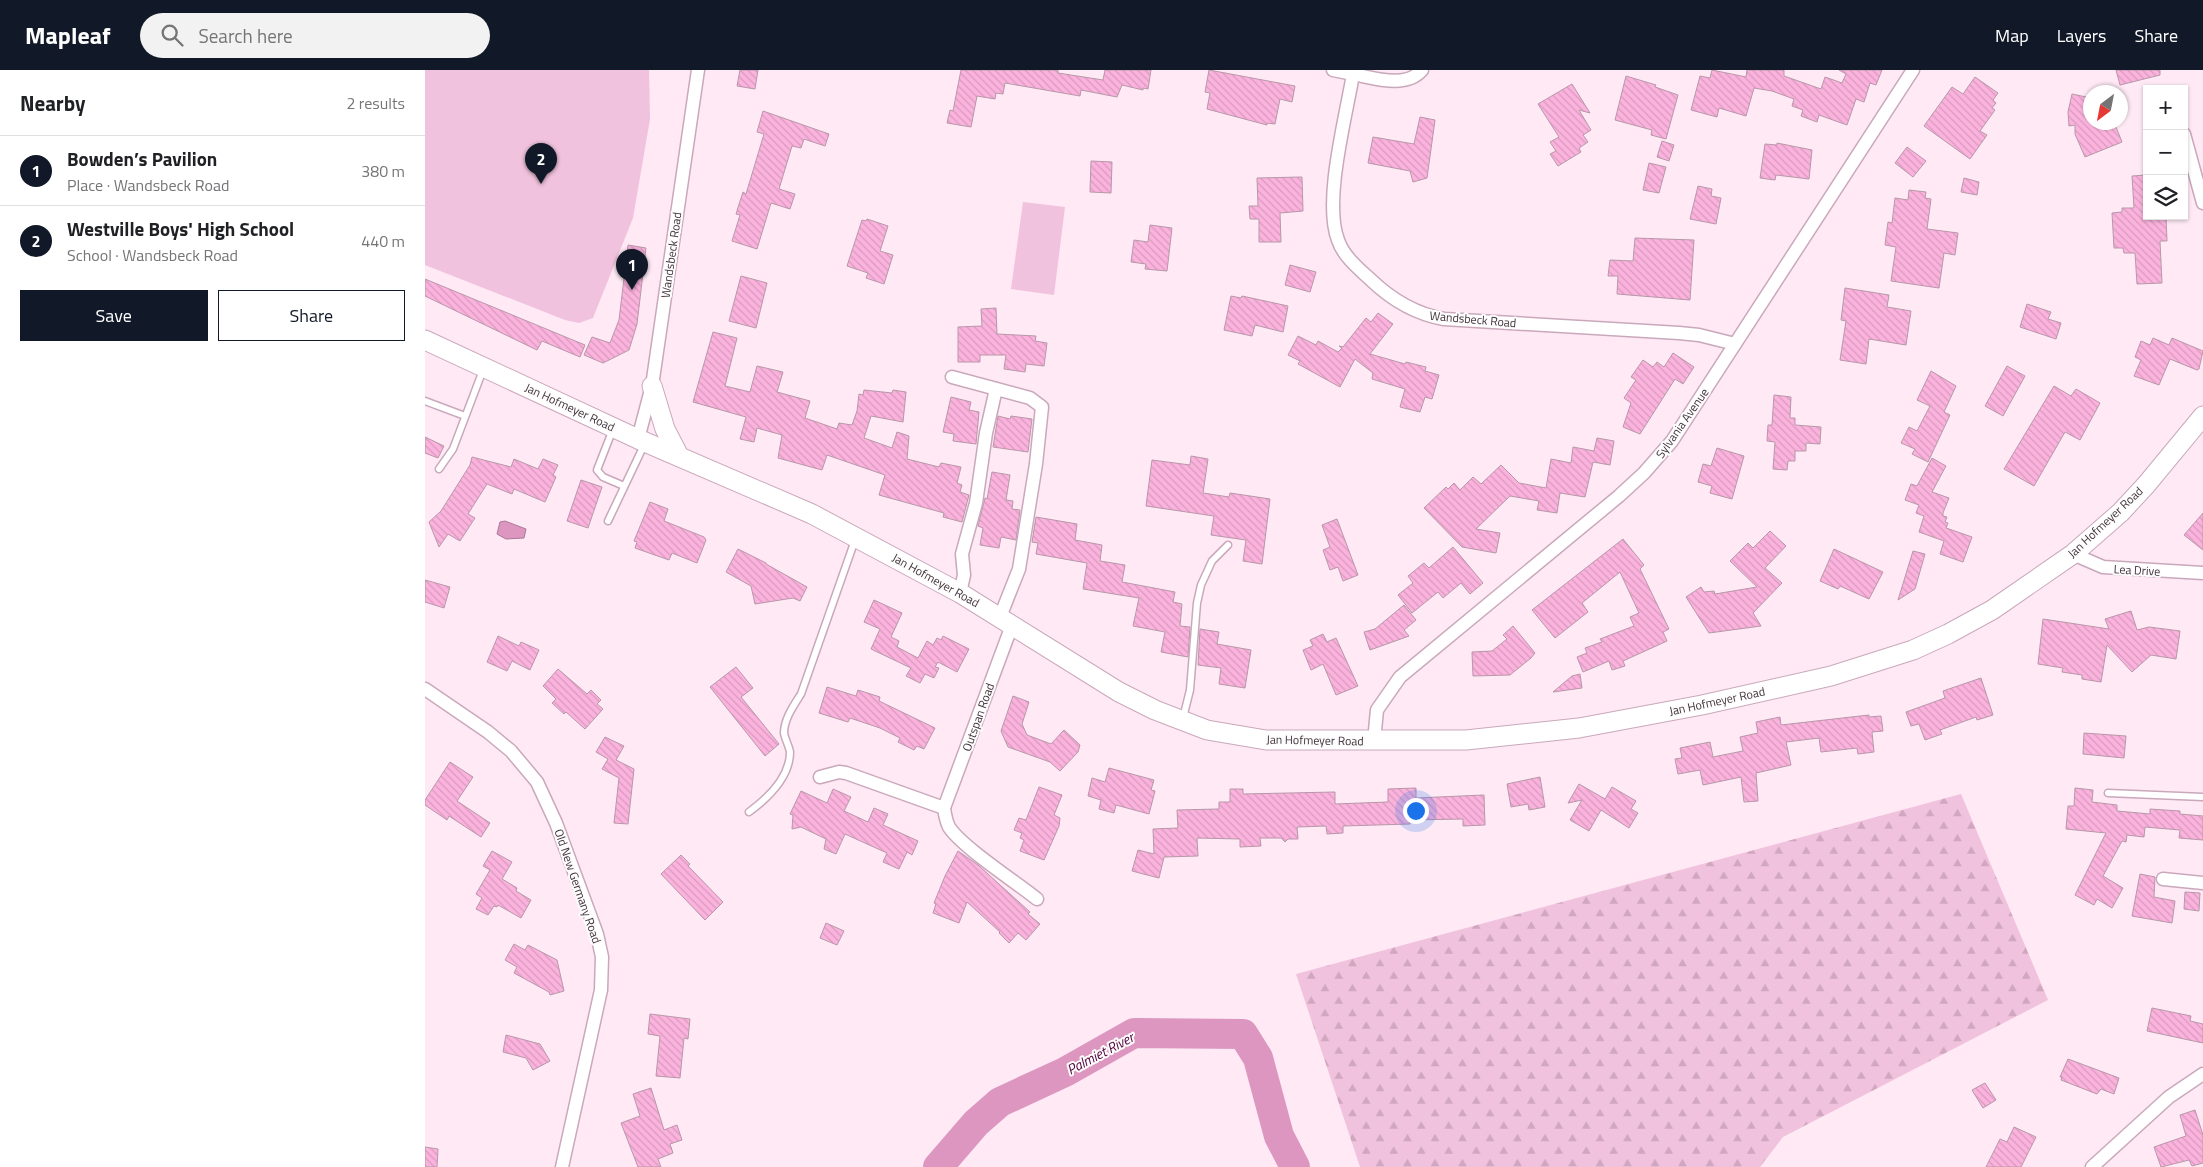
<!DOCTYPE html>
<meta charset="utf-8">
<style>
body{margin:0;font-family:"Titillium Web",sans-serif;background:#f2f2f2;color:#202124}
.controls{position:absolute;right:15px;top:15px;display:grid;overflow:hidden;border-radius:0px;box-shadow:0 1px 4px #0004}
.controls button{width:45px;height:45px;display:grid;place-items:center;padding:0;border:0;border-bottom:1px solid #e0e0e0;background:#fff;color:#202124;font:25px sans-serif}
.compass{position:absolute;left:1658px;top:15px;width:45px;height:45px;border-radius:50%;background:#fff;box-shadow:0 1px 4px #0004;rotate:212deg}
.you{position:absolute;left:990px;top:740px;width:18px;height:18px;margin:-12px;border:4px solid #fff;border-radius:50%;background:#1a73e8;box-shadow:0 0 0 8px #1a73e833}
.badge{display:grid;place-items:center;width:32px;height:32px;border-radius:50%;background:#111827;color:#fff;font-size:16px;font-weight:700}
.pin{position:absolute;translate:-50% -41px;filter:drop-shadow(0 1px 2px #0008)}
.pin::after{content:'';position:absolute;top:26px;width:18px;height:15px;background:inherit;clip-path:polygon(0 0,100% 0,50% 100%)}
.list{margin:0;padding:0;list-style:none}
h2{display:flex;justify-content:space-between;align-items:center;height:65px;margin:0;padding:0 20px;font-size:21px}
h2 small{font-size:16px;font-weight:400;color:#757577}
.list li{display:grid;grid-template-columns:32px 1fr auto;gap:15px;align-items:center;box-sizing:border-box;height:70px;padding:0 20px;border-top:1px solid #e0e0e0}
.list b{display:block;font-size:19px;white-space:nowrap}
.list p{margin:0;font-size:16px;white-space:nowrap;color:#757577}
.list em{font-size:16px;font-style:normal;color:#757577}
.actions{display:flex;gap:10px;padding:15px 20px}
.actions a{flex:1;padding:11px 0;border:1px solid #111827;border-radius:0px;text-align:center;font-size:18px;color:#111827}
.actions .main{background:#111827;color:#fff}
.icon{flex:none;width:28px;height:28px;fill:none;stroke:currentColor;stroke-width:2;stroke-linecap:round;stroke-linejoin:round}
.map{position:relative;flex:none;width:1778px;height:1097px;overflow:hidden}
header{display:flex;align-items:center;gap:30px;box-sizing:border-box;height:70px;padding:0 25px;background:#111827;color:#fff}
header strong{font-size:24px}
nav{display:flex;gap:28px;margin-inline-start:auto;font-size:18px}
.search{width:350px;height:45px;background:#f2f2f2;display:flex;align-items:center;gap:12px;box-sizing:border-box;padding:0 18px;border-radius:28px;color:#757577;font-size:19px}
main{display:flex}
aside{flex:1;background:#fff}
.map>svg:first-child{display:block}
.forest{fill:url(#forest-firs)}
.pitch{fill:#f1c2dd}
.water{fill:#dc96c0;stroke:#ae7898}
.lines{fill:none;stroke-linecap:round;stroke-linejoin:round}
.river{stroke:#dc96c0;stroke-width:30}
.building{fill:url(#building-back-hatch);stroke:#b897a9}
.lane-casing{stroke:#caa8bb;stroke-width:9}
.street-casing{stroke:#caa8bb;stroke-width:15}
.secondary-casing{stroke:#caa8bb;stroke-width:21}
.lane{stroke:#fff;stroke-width:6}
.street{stroke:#fff;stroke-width:12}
.secondary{stroke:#fff;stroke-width:19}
.labels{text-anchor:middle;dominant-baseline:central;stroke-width:4;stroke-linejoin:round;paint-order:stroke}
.street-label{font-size:12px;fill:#41333b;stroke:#fdfdfd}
.water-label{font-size:14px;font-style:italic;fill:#53003c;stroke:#fdfdfd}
</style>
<header>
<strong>Mapleaf</strong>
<div class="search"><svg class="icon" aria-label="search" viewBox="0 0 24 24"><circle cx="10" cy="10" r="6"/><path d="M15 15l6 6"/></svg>Search here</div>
<nav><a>Map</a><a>Layers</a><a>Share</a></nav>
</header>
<main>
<aside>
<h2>Nearby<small>2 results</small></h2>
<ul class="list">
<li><span class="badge">1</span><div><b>Bowden’s Pavilion</b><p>Place · Wandsbeck Road</p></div><em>380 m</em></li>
<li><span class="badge">2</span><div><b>Westville Boys' High School</b><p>School · Wandsbeck Road</p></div><em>440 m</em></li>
</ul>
<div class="actions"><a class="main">Save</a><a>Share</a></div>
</aside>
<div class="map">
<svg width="1778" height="1097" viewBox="0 0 1778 1097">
<defs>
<pattern id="forest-firs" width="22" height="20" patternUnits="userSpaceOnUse" patternTransform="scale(1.25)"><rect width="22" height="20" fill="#f1c2dd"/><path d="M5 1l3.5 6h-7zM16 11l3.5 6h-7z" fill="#d0a7bf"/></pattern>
<pattern id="building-back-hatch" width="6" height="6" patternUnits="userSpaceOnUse" patternTransform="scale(1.25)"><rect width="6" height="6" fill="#fbb3dd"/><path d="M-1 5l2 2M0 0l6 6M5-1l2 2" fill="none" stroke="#d89abf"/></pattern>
</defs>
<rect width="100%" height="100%" fill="#fee9f5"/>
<polygon class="forest" points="1536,724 1623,930 1358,1067 1335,1097 935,1097 871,904"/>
<g class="pitch">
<polygon points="0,0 224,0 225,49 208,148 168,248 154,253 140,250 0,195"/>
<polygon points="598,132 640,137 629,225 586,219"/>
</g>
<polygon class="water" points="80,451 101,459 99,468 81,469 72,464 75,452"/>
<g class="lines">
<polyline class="river" points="513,1097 551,1053 575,1032 640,1002 709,963 818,964 833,988 854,1066 870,1097"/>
</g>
<g class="building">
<polygon points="315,0 333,0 330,19 312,16"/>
<polygon points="536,0 633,0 633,3 678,10 680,0 726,0 723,19 718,18 718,20 697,15 692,27 656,20 655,26 580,13 578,24 571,23 570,29 552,26 546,57 522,53 525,40 528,41"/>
<polygon points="784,0 870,16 867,32 855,29 850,54 842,53 842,55 782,39 785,23 780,22"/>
<polygon points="1287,0 1321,7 1322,0 1359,0 1359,6 1396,19 1400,7 1417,13 1421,4 1414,0 1457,0 1451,15 1445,13 1439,32 1431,29 1422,55 1394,45 1392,52 1376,46 1378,40 1367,36 1369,29 1347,21 1329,18 1321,46 1294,38 1292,47 1266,40 1275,6 1285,8"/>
<polygon points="1691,0 1735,0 1735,5 1695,15"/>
<polygon points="1201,6 1231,15 1230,17 1253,25 1241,69 1226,65 1227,60 1190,50"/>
<polygon points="1550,7 1573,23 1568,30 1571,33 1567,38 1570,40 1555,61 1562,65 1545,89 1499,56 1527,17 1538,24"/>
<polygon points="1147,14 1165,43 1154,40 1166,60 1158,65 1163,72 1154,78 1156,82 1133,96 1125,84 1131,81 1125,72 1134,67 1113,34"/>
<polygon points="1647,24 1666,28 1666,52 1683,52 1683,60 1691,57 1697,72 1660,87 1650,64 1650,55 1644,56 1643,42"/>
<polygon points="338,41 404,64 400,76 379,69 376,78 367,76 354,119 370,124 365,139 346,133 332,179 307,171 315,145 311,144 318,122 321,124 339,64 332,62"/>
<polygon points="995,47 1010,50 1002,108 988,112 985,101 943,93 948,67 989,74"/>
<polygon points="1237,71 1249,75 1244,91 1232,87"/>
<polygon points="1352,73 1387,80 1384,109 1351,105 1350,110 1335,108 1340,74 1352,75"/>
<polygon points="1482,77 1501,91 1488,107 1470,93"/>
<polygon points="666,91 687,92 686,123 665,122"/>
<polygon points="1224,93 1241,97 1234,123 1218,120"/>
<polygon points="1722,105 1722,146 1726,146 1726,149 1741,148 1742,171 1735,171 1737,213 1712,214 1710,183 1699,183 1698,178 1689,178 1687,143 1697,142 1697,138 1709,138 1707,106"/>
<polygon points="877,107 878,141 855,143 856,172 834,172 834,149 825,149 824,136 833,136 832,108"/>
<polygon points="1539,108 1554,112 1552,125 1536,122"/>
<polygon points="1273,116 1287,119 1286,126 1296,128 1291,154 1265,149"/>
<polygon points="1484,120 1501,122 1500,128 1506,129 1502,159 1533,163 1530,185 1519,183 1514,218 1466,211 1471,177 1460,175 1463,152 1467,153 1470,128 1483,130"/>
<polygon points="442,149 463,156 455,181 468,185 459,214 441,208 443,203 422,196 437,150 441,151"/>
<polygon points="725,155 747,158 742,201 720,199 721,194 706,192 709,170 723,172"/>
<polygon points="1210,168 1269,170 1265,230 1192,224 1193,206 1183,206 1185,190 1208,191"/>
<polygon points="203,175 221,178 212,254 204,280 178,293 159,285 167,267 185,273 194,250"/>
<polygon points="865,195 891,202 885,222 860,215"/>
<polygon points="316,206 342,213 331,258 304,251"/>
<polygon points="0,209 160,275 155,287 117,271 112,280 0,226"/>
<polygon points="1420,218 1464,225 1462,237 1486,241 1481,275 1444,269 1441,294 1415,290 1421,251 1416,250"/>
<polygon points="806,226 816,228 817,226 863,236 858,262 830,255 827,266 799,260"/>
<polygon points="1602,234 1626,242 1623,249 1636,253 1631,269 1595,257"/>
<polygon points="571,238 572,264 611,266 610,271 622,273 619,296 601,294 600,302 579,299 581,285 555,285 555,292 533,292 533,257 557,256 556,239"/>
<polygon points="953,243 968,254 945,284 980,294 981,292 1001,297 1000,301 1014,305 1007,329 1000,327 995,342 975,337 980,319 947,309 948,303 930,289 915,317 873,294 875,291 863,285 873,266 891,275 893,271 913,282 917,278 914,276 918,277 941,248 946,252"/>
<polygon points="288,262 312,268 300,316 325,322 332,296 358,302 352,322 385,331 380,348 412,359 414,353 427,355 432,341 434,324 438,325 439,320 467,323 468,320 481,322 478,352 446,346 439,368 467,378 472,362 484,366 482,389 514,397 516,393 536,397 532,413 537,415 535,422 544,425 537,452 518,447 519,443 454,425 460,405 402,385 397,400 353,388 357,365 332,358 329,372 315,369 321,347 268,332"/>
<polygon points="1728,268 1744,275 1747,268 1778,281 1774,299 1772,300 1745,289 1734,315 1709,306 1716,290 1710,287 1716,271 1725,275"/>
<polygon points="1248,283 1269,297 1258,314 1250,309 1215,364 1198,357 1206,333 1199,328 1211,310 1206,307 1218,290 1228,297 1232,292 1239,297"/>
<polygon points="1582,296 1600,306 1578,346 1560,336"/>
<polygon points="1506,301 1531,316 1519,342 1525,345 1503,392 1487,384 1490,379 1476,373 1484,357 1492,361 1505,336 1492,330"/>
<polygon points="1629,316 1646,326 1651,319 1675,333 1655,370 1640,362 1609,416 1579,399"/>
<polygon points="1349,325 1366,327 1365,348 1370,348 1370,355 1396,357 1395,374 1381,373 1381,381 1370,381 1370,391 1363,391 1362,400 1348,399 1350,372 1342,371 1343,355 1347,355"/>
<polygon points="526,327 546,332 544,340 554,342 551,374 528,371 529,364 518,362"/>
<polygon points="573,346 585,349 586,346 607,349 603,382 568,377"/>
<polygon points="0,367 19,376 13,388 0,383"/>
<polygon points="1172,368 1189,371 1185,395 1168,392 1160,427 1135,423 1132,443 1112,440 1114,431 1085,426 1051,459 1075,463 1071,483 1037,477 999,438 1021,417 1023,419 1029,413 1035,420 1048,407 1056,414 1076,395 1094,413 1121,418 1126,389 1146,393 1148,377 1169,381"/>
<polygon points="1292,378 1319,386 1307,429 1285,423 1287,416 1273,412 1278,394 1286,396"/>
<polygon points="766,386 783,389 778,423 804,427 805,423 845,429 837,494 818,491 821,470 786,465 789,446 721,436 727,390 765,395"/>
<polygon points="47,387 86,397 89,389 113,399 118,389 133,395 128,405 131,407 120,432 89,419 87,424 62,414 43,444 50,448 35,471 23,464 14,477 4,452 16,441 45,395"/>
<polygon points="1507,388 1521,396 1507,422 1524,428 1518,443 1518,446 1522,447 1520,452 1523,453 1521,458 1547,467 1538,492 1515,484 1519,471 1494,462 1499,446 1491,443 1494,435 1480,430 1486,414 1492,416"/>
<polygon points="567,402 585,405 581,430 588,431 587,439 595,440 591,470 576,467 574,478 555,475 558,458 553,456 560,428 562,429"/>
<polygon points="156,410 177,417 163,458 142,451"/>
<polygon points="225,432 243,439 239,451 279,467 281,470 272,493 247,483 244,490 210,478 212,472 209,471"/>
<polygon points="1778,443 1778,480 1759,465"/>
<polygon points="611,447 652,454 650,470 677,475 675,491 700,495 697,512 750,522 748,532 757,534 755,556 765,557 763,587 736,582 740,562 708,556 714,528 658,519 662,493 611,484 613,473 607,472"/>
<polygon points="912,449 933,505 918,511 913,497 905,500 898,480 905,477 897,455"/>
<polygon points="1345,461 1361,476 1340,498 1357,513 1328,543 1336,556 1284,563 1261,527 1276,517 1279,522 1289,521 1290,524 1332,517 1305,491 1323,473 1328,478"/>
<polygon points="1198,469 1219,495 1215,499 1244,559 1238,562 1242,571 1198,591 1200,596 1187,600 1184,591 1158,602 1152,587 1162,583 1160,578 1177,572 1175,569 1209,556 1205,547 1214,543 1195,502 1157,533 1163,542 1130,568 1107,540"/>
<polygon points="1028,477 1058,513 1045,524 1036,513 1018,528 1013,522 987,543 973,525 988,513 983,506 999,493 1004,498"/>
<polygon points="313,479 341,493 341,494 382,517 375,531 368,528 330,534 326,516 301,502"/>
<polygon points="1409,479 1458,502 1444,529 1415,516 1413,519 1395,511"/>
<polygon points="1488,481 1500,484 1490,519 1473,530"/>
<polygon points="0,510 25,517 19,538 0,532"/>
<polygon points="449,530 477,543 466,567 474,571 472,577 493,588 502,571 508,575 512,568 516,570 518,566 544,579 532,602 513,592 510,597 514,598 509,608 500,604 495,613 481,606 486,598 446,579 455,559 439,552"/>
<polygon points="979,535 991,550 979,560 984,566 945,580 939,562 950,559"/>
<polygon points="1706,541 1712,560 1724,557 1755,561 1751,589 1726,585 1707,602 1682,575 1676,612 1657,609 1657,605 1637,602 1638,598 1613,594 1618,549 1684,559 1680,549"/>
<polygon points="1088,556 1110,583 1106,588 1085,605 1048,606 1047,582 1067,581 1082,569 1078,565"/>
<polygon points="775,559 794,562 792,574 826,580 820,618 794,614 796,598 773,595"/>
<polygon points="898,564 902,572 911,568 933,616 911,625 898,594 886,600 878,580 888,576 885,570"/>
<polygon points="73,566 94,576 96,572 114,580 105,600 87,591 82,601 62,592"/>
<polygon points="311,597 328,618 316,627 354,674 340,686 285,617"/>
<polygon points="133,599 162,624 166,620 176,630 172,634 178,639 160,659 141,642 139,644 127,633 131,629 118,616"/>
<polygon points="1155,604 1157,618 1128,622 1147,606"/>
<polygon points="1556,608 1568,645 1552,650 1551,647 1515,660 1517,664 1500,670 1494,654 1486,656 1481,642 1520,628 1518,621"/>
<polygon points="402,617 431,626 433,620 455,627 454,631 510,658 499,679 492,676 489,680 473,672 475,668 455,658 425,648 423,652 394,643"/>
<polygon points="588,626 604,632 597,654 602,665 626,674 639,660 655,675 653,682 635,701 625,692 583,677 576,661"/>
<polygon points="1444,645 1444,647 1456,646 1458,661 1447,662 1449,682 1433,684 1432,678 1396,682 1394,668 1361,672 1366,695 1331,703 1333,731 1319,732 1316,707 1278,715 1275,700 1253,704 1250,689 1257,688 1255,678 1285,672 1288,687 1318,681 1315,667 1333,663 1331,652 1355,647 1356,655"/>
<polygon points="1659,663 1701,666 1699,688 1658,684"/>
<polygon points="180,667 199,676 191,690 209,699 203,754 189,753 194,708 177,699 183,689 171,682"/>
<polygon points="25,692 48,707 32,731 65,753 56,767 24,746 22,750 0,735 0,730"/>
<polygon points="684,698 729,710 726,720 730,721 724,744 691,735 689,743 674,739 676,730 663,726 667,708 680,712"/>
<polygon points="1115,707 1120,737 1104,740 1103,734 1086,737 1082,714"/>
<polygon points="1154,714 1180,729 1187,717 1211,731 1206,739 1213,743 1204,758 1176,740 1164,761 1145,750 1157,730 1143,733"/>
<polygon points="614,717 637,725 629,745 635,748 634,756 619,790 595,781 599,770 595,768 597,763 589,760 594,748 601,750"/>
<polygon points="991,718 991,728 1059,725 1060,755 1038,756 1038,749 985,750 985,754 918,756 918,763 902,764 901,756 872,757 873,769 863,769 860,772 856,768 835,768 836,776 815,777 815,769 772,768 773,786 739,787 734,808 707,801 713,780 729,784 728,759 753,758 752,740 794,739 794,732 805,732 805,719 818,719 818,724 910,722 910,734 963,732 963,719"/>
<polygon points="1650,718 1668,720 1667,732 1692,735 1692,741 1725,744 1725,739 1755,741 1755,744 1778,746 1778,770 1754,768 1755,760 1720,757 1719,767 1702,765 1701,772 1697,771 1678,806 1698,818 1687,838 1672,829 1669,835 1650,825 1681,763 1641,759 1643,736 1649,736"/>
<polygon points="408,719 426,727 419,741 443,752 449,738 463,744 458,755 493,771 487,785 482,782 474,799 458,792 462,783 420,764 411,784 399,779 401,769 376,757 367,759 368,745 365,744 376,721 402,733"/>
<polygon points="67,781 87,792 77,809 92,818 91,821 106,830 96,848 73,835 72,837 69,836 63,845 51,839 57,828 51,824 65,800 58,796"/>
<polygon points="533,781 553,795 605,842 603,844 615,854 601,870 593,863 584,873 574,863 575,862 542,832 534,853 508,843 511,834 509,833 520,806"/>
<polygon points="256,785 265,794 263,796 298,832 280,850 236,804"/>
<polygon points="1715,804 1730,807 1729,827 1750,831 1747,853 1707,846"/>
<polygon points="1760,822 1775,823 1774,841 1759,839"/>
<polygon points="401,853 419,861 412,875 395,868"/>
<polygon points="89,874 100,880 103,875 132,890 139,921 125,925 124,922 89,903 92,897 80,890"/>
<polygon points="1727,938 1766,946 1765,951 1778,954 1778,973 1722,961"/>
<polygon points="225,944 265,949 263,969 259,968 255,1008 231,1006 235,966 223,964"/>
<polygon points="81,965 115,974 125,991 108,1000 101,988 78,982"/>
<polygon points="1643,989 1694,1008 1689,1024 1676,1019 1672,1024 1636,1010 1637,1007 1635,1007"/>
<polygon points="1560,1013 1571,1030 1558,1038 1547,1020"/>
<polygon points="226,1018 239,1060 252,1055 257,1070 245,1074 248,1083 233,1089 236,1097 213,1097 196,1053 215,1046 208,1024"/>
<polygon points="1770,1040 1778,1065 1778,1093 1767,1096 1764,1090 1736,1097 1729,1077 1761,1066 1755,1045"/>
<polygon points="1589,1057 1611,1067 1596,1097 1561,1097 1575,1069 1582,1072"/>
<polygon points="0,1077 13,1079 12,1097 0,1097"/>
</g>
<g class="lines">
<defs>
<g id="lane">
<polyline points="0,331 40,346"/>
<polyline points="188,359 172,400 178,407 199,416"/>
<polyline points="14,399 28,379 58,300"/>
<polyline points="183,451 220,373"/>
<polyline points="758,648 765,620 772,533 776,515 787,491 803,475"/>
<polyline points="1683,723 1778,727"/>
<path d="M324,742C343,728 365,707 365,682C364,676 360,669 359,663C359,649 369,635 376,624L430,470"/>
</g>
<g id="street">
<path d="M908,0L928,4C921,47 898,131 913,170C918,186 934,199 946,210C967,230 990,244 1019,249L1254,263L1274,265L1310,274"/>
<path d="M928,4C949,8 981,19 997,0"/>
<polyline points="1759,64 1778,133"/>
<polyline points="527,307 605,328 617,337 611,394 594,499 575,547"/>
<polyline points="213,369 227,316 273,0"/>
<polyline points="1648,484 1678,497 1778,503"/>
<polyline points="535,523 539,505 537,484 551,433 561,363 571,319"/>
<path d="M587,555L519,738C520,745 521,751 524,757C537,777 591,812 612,829"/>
<polyline points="0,619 63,662 86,681 112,712 131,753 172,864 177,887 176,920 137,1097"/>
<polyline points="949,671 952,640 975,607 1194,426 1219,403 1247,371 1488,0"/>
<polyline points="395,707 414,702 421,703 519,738"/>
<polyline points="1738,809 1778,813"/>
<polyline points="1667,1097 1744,1027 1778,1004"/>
</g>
<g id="secondary">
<polyline points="0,270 213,369 387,444 535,523 694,622 730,640 782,660 841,670 1041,670 1154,658 1277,635 1406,606 1488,580 1523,564 1567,540 1648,484 1696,442 1721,415 1778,346"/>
<polyline points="227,316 240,359 254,386"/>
</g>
</defs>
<use href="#lane" class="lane-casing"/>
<use href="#street" class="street-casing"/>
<use href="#secondary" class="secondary-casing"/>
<use href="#lane" class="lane"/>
<use href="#street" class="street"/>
<use href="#secondary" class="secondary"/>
</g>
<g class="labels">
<g class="street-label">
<text transform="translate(246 185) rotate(-82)">Wandsbeck Road</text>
<text transform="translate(1048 249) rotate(5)">Wandsbeck Road</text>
<text transform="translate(145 337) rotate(25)">Jan Hofmeyer Road</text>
<text transform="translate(1257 353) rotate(-55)">Sylvania Avenue</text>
<text transform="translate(1680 452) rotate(-43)">Jan Hofmeyer Road</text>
<text transform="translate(1712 500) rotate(3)">Lea Drive</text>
<text transform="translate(511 510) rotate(29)">Jan Hofmeyer Road</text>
<text transform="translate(1292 631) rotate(-12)">Jan Hofmeyer Road</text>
<text transform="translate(553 647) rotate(-70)">Outspan Road</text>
<text transform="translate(890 670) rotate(1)">Jan Hofmeyer Road</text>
<text transform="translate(153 816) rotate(71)">Old New Germany Road</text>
</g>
<g class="water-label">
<text transform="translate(675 983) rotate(-28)">Palmiet River</text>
</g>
</g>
</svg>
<div class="controls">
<button>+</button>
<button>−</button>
<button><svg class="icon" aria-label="layers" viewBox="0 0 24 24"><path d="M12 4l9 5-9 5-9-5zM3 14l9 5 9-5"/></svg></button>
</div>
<svg class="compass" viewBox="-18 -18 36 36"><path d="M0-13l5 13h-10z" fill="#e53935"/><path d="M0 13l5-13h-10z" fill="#757577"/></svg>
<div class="you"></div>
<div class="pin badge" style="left:207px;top:220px">1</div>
<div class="pin badge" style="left:116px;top:114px">2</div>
</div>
</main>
